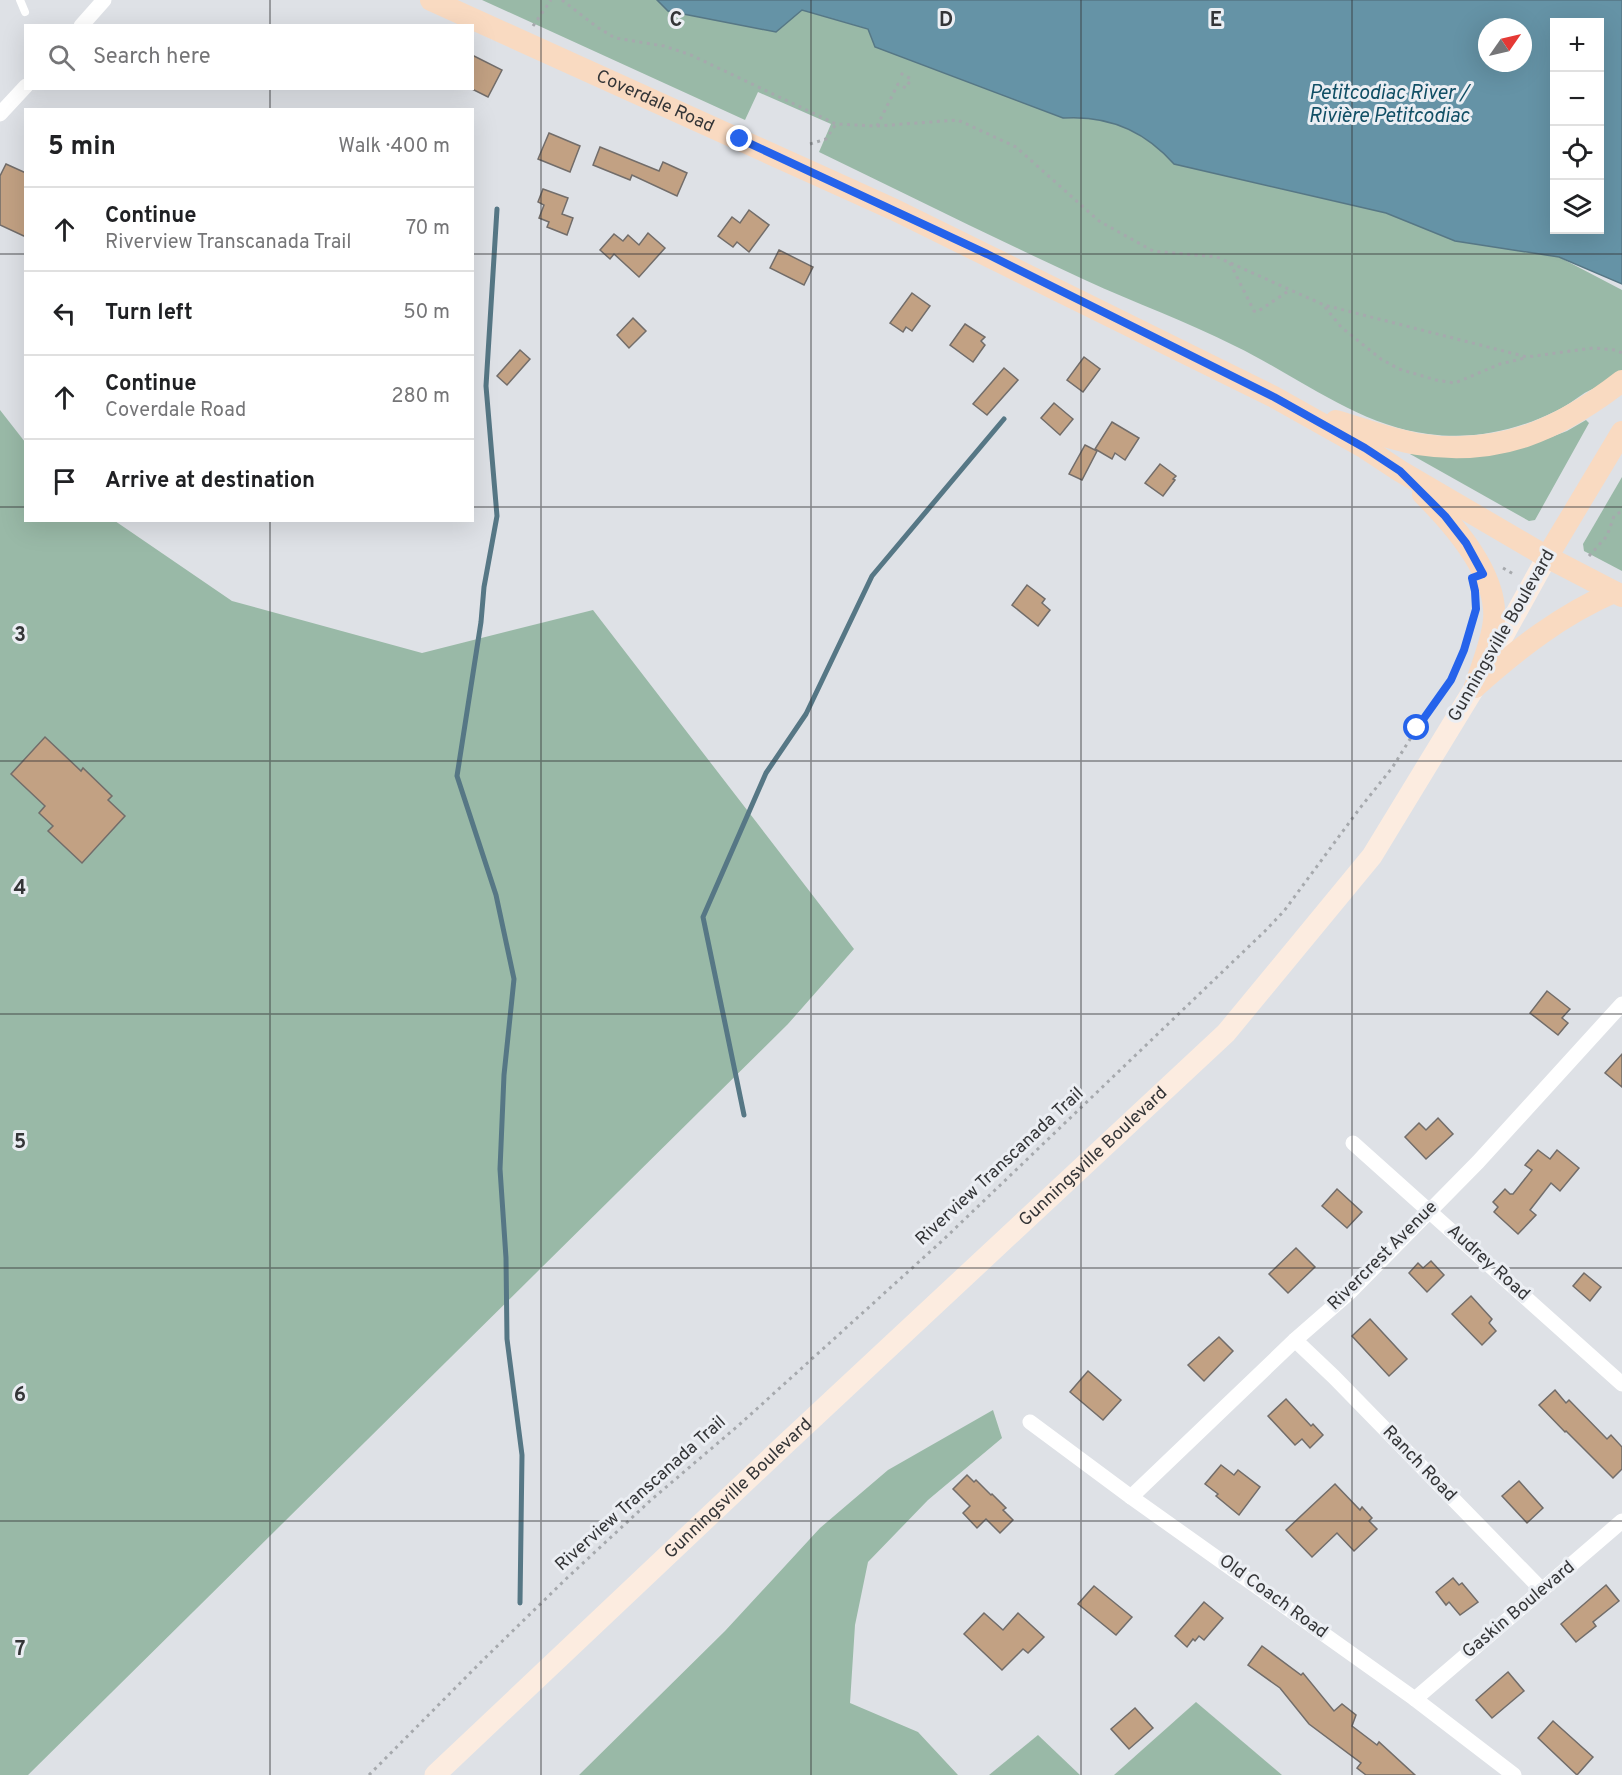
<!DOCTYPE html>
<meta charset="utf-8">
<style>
body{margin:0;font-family:Overpass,sans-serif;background:#f2f2f2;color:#202124}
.controls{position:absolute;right:18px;top:18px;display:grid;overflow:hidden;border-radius:0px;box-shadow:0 6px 24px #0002}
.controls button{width:54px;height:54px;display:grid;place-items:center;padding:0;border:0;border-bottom:2px solid #e0e0e0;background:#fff;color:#202124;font:30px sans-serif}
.compass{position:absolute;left:1478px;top:18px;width:54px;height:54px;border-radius:50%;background:#fff;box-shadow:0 6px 24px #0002;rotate:56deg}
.stop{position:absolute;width:18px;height:18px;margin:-14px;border:4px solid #2563eb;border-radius:50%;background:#fff}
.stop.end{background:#2563eb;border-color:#fff;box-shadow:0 2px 6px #0008}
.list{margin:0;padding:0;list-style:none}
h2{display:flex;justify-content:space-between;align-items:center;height:78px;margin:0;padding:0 24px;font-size:26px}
h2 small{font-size:20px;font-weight:400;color:#757577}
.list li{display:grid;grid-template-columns:39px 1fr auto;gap:18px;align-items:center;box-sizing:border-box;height:84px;padding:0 24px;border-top:2px solid #e0e0e0}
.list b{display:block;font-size:22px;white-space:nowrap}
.list p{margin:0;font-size:20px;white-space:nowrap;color:#757577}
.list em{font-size:20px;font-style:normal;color:#757577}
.icon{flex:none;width:33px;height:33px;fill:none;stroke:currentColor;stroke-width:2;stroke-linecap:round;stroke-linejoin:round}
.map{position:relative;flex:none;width:1622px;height:1775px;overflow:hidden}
.search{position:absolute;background:#fff;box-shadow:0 6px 24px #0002;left:24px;top:24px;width:450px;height:66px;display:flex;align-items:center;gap:15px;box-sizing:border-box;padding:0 21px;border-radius:0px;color:#757577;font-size:22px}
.panel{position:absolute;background:#fff;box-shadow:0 6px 24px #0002;left:24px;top:108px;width:450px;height:414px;border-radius:0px}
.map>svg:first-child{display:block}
.green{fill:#99b9a7}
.water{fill:#6593a6;stroke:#567785;stroke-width:1.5;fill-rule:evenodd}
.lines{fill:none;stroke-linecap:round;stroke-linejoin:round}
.stream{stroke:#567785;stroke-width:5}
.building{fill:#c2a183;stroke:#726d6a;stroke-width:1.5}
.path{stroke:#a6a9ad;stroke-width:3;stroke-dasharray:3 4.5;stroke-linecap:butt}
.service{stroke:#fff;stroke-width:8}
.minor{stroke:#fff;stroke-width:15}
.secondary{stroke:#fcece0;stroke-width:21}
.primary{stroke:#f9dac1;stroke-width:22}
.route{stroke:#2563eb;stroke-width:8}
.grid{fill:none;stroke:#343537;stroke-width:1.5;stroke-opacity:0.55}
.labels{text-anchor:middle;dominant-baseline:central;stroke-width:6;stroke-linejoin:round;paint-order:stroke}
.street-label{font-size:18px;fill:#343537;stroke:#ebeef3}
.water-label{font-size:20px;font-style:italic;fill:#114f65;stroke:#ebeef3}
.grid-label{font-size:20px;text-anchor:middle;font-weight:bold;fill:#343537;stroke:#ebeef3;stroke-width:6;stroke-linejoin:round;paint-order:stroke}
</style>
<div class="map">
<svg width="1622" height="1775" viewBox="0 0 1622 1775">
<rect width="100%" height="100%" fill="#dee1e6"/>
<g class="green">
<path d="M482,0H657L668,11L802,10L868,29L1063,118C1107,115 1145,131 1174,164L1386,213L1455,241L1559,257L1622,290V388C1614,388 1602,385 1595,388C1581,393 1570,405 1556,411C1515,431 1474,440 1428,434C1359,426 1297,376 1235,346C1186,321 1135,303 1085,280C996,239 908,195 819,152L831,124L758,92L745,120Z"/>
<polygon points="0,410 25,442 26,520 115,521 232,601 422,653 593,610 854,949 788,1024 28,1775 0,1775"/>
<polygon points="1586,420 1589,423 1535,520 1529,521 1410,454 1528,446 1567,431"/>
<polygon points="1622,477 1622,571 1584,551 1583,544"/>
<polygon points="993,1410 1002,1438 928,1500 868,1562 855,1625 850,1703 918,1732 958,1775 579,1775 725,1631 820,1528 888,1470"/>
<polygon points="1196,1702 1282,1775 1114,1775"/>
<polygon points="1038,1735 1080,1775 989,1775"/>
</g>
<path class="water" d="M657,0H1622V284L1559,257L1455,241L1386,213L1174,164C1145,131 1107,115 1063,118L875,47L868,29L802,10L776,32L668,11ZM1554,22H1600V230H1554ZM1487,27H1523V63H1487Z"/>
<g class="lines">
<g class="stream">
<polyline points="497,209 486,386 497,516 484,587 481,622 457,776 496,895 514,979 504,1075 500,1169 506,1258 507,1339 522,1455 520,1603"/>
<polyline points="744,1115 703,917 766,773 806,714 872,576 1004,419"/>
</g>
</g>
<g class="building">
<polygon points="472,55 502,70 488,97 472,89"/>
<polygon points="549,133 580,146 570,172 538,159"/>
<polygon points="600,147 659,171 663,162 687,173 677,196 632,175 630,180 593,165"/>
<polygon points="6,164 26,173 26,237 0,225 0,176"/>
<polygon points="543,189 568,198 562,214 573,218 567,235 547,227 549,222 539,218 544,205 538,202"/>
<polygon points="749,210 769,225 749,252 737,242 733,247 718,236 732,217 740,223"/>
<polygon points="648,233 665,248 639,277 614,254 610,259 600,250 614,234 623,241 628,235 639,245"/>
<polygon points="779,250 813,267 804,285 770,268"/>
<polygon points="912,293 930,306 912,331 906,327 903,332 890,323"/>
<polygon points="633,318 646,331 629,348 617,335"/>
<polygon points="965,324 985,337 981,341 985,345 973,362 950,345"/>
<polygon points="520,350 530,359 507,385 497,376"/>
<polygon points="1084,357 1100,369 1083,392 1067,380"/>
<polygon points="1004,368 1018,380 987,415 973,404"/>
<polygon points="1054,403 1073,419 1060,435 1041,418"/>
<polygon points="1112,422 1139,438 1125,460 1115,453 1112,459 1095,449"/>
<polygon points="1085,445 1097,451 1082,480 1069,474"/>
<polygon points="1160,464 1176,476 1173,479 1175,480 1163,496 1145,483"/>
<polygon points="1027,585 1045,599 1042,603 1050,610 1038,626 1012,605"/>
<polygon points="45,737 81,771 83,768 112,796 108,800 125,816 82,863 48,831 53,826 39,813 45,806 11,774"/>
<polygon points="1547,991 1570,1009 1562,1018 1568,1023 1558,1035 1530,1013"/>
<polygon points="1622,1054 1622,1087 1605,1073"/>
<polygon points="1438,1118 1453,1134 1426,1159 1405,1137 1419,1123 1426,1130"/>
<polygon points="1538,1150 1550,1159 1557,1150 1579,1168 1560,1191 1551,1183 1530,1210 1536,1215 1518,1234 1494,1212 1498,1207 1493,1202 1505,1189 1510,1194 1513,1194 1532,1170 1525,1165"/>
<polygon points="1337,1189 1362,1212 1347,1228 1322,1206"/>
<polygon points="1296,1248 1315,1267 1288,1293 1269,1274"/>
<polygon points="1431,1261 1444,1275 1427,1292 1409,1273 1418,1263 1423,1268"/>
<polygon points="1584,1273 1601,1287 1590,1301 1573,1286"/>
<polygon points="1471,1296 1492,1319 1489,1323 1496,1331 1482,1345 1452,1314"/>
<polygon points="1370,1319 1407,1359 1389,1376 1352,1336"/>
<polygon points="1219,1337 1233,1351 1204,1381 1188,1365"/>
<polygon points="1088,1371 1121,1400 1103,1420 1070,1392"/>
<polygon points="1555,1390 1566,1403 1569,1400 1607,1439 1611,1435 1622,1447 1622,1469 1613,1478 1566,1431 1565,1432 1539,1405"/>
<polygon points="1286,1399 1311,1426 1313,1424 1323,1435 1310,1448 1302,1439 1295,1445 1268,1416"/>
<polygon points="1221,1465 1234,1475 1238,1470 1260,1487 1239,1515 1216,1496 1218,1494 1205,1484"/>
<polygon points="967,1475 974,1482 976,1480 991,1495 992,1494 1006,1508 1003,1510 1013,1520 1000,1533 986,1519 977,1528 963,1513 970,1506 953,1489"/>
<polygon points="1519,1481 1543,1508 1527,1523 1502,1496"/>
<polygon points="1335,1484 1360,1510 1362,1507 1372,1518 1369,1521 1377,1529 1354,1551 1337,1533 1312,1557 1286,1530"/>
<polygon points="1453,1578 1459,1585 1462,1583 1478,1602 1460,1615 1449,1602 1446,1605 1436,1592"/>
<polygon points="1606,1585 1619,1601 1593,1622 1596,1626 1576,1642 1561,1624"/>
<polygon points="1094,1586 1132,1617 1116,1635 1078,1604"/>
<polygon points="1204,1602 1223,1618 1204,1640 1199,1636 1195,1641 1193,1639 1187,1647 1175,1636"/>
<polygon points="984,1613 1003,1630 1018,1613 1044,1637 1028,1653 1023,1649 1002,1670 964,1634"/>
<polygon points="1262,1646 1301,1675 1303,1673 1334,1711 1342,1704 1356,1715 1352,1726 1377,1745 1379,1742 1415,1775 1366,1775 1357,1768 1361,1763 1309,1724 1280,1688 1248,1665"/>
<polygon points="1508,1672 1524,1691 1492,1718 1476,1700"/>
<polygon points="1135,1708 1153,1728 1129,1749 1111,1729"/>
<polygon points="1553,1721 1593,1757 1577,1775 1538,1738"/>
</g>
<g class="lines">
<g class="path">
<polyline points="562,0 597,27 615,38 664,46 691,55 836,124 877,126 958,120 1016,147 1099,221 1153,251 1217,257 1324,305 1527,357 1593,348 1616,350 1622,353"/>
<polyline points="533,26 551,0"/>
<polyline points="877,126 898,84 906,88 911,79 900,73"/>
<polyline points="810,144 826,139 836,124"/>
<polyline points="1230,263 1254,311 1257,312 1290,290"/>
<polyline points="1325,307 1341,327 1381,359 1399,369 1436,380 1455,383 1500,364 1525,358"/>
<polyline points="1589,556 1607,536 1614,516 1622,511"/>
<polyline points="1503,568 1515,575"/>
<polyline points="369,1775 485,1658 567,1578 651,1500 739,1425 943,1240 1265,931 1284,911 1360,808 1392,768 1417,728 1451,680 1470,631"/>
</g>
<polyline class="service" points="20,0 25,12"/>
<g class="minor">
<polyline points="81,26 104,0"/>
<polyline points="0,114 26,86"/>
<polyline points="1353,1143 1622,1384"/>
<polyline points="1295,1340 1334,1377 1542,1590"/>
<polyline points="1030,1422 1131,1497 1415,1699 1514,1775"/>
<polyline points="1131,1497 1295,1340 1350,1292 1478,1162 1622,1004"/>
<polyline points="1415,1699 1622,1521"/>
</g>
<path class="secondary" id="s1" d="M435,1775L780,1449L1226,1033L1372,856L1475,687L1547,557"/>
<g class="primary">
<path id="s2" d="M431,0L895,210L1274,397L1365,448L1400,471L1547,557L1622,596"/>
<path d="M1336,421C1363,429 1389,439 1417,444C1498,457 1559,430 1622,381"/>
<path d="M1423,494C1453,524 1498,574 1494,620C1492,642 1482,665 1475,687"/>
<polyline points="1547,557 1622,432"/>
<path d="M1475,687C1519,648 1561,615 1614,592"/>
</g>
</g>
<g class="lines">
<polyline class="route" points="740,139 987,254 1274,397 1365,448 1400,471 1445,516 1466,543 1483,574 1472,578 1475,591 1476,609 1464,650 1451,680 1417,728"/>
</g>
<path class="grid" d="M270,0V26M541,0V1775M811,0V1775M1081,0V1775M1352,0V1775M270,88V110M0,254H26M472,254H1622M0,507H26M472,507H1622M270,520V1775M0,761H1622M0,1014H1622M0,1268H1622M0,1521H1622"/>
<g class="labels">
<g class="street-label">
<text stroke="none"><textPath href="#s2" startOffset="246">Coverdale Road</textPath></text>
<text transform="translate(1502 636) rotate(-60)">Gunningsville Boulevard</text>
<text stroke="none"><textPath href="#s1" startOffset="903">Gunningsville Boulevard</textPath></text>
<text transform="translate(1000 1167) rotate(-43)">Riverview Transcanada Trail</text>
<text transform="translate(1383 1256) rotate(-45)">Rivercrest Avenue</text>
<text transform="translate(1488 1263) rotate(42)">Audrey Road</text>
<text transform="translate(1419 1464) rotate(46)">Ranch Road</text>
<text stroke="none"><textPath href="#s1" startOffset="417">Gunningsville Boulevard</textPath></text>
<text transform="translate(641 1494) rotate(-42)">Riverview Transcanada Trail</text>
<text transform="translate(1273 1597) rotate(36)">Old Coach Road</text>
<text transform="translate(1519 1610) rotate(-40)">Gaskin Boulevard</text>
</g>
<g class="water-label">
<text x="1389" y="94">Petitcodiac River /<tspan x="1389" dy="23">Rivière Petitcodiac</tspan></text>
</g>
</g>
<g class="grid-label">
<text x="676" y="26">C</text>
<text x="946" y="26">D</text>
<text x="1216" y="26">E</text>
<text x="20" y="641">3</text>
<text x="20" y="894">4</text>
<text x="20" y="1148">5</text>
<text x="20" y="1401">6</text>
<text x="20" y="1655">7</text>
</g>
</svg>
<div class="controls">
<button>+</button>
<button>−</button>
<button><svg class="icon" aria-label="locate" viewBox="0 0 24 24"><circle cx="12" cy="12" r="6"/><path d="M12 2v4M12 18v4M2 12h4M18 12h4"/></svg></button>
<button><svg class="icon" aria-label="layers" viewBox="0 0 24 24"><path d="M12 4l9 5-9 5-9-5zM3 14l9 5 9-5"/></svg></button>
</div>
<svg class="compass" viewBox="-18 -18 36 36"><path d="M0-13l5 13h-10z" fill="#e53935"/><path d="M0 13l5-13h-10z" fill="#757577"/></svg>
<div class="stop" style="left:1417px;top:728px"></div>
<div class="stop end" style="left:740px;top:139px"></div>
<div class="search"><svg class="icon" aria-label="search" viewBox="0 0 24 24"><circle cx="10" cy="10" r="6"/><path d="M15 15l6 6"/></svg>Search here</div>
<section class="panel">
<h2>5 min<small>Walk · 400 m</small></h2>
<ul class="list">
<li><svg class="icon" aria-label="ahead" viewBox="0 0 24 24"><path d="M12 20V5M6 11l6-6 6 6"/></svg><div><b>Continue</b><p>Riverview Transcanada Trail</p></div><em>70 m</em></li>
<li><svg class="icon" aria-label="left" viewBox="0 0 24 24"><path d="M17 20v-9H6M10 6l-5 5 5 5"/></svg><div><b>Turn left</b></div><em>50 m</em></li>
<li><svg class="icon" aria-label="ahead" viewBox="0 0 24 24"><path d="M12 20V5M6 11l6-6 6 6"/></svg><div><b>Continue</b><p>Coverdale Road</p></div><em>280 m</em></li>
<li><svg class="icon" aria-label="arrive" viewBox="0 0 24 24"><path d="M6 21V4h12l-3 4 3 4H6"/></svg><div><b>Arrive at destination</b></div></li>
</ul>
</section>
</div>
